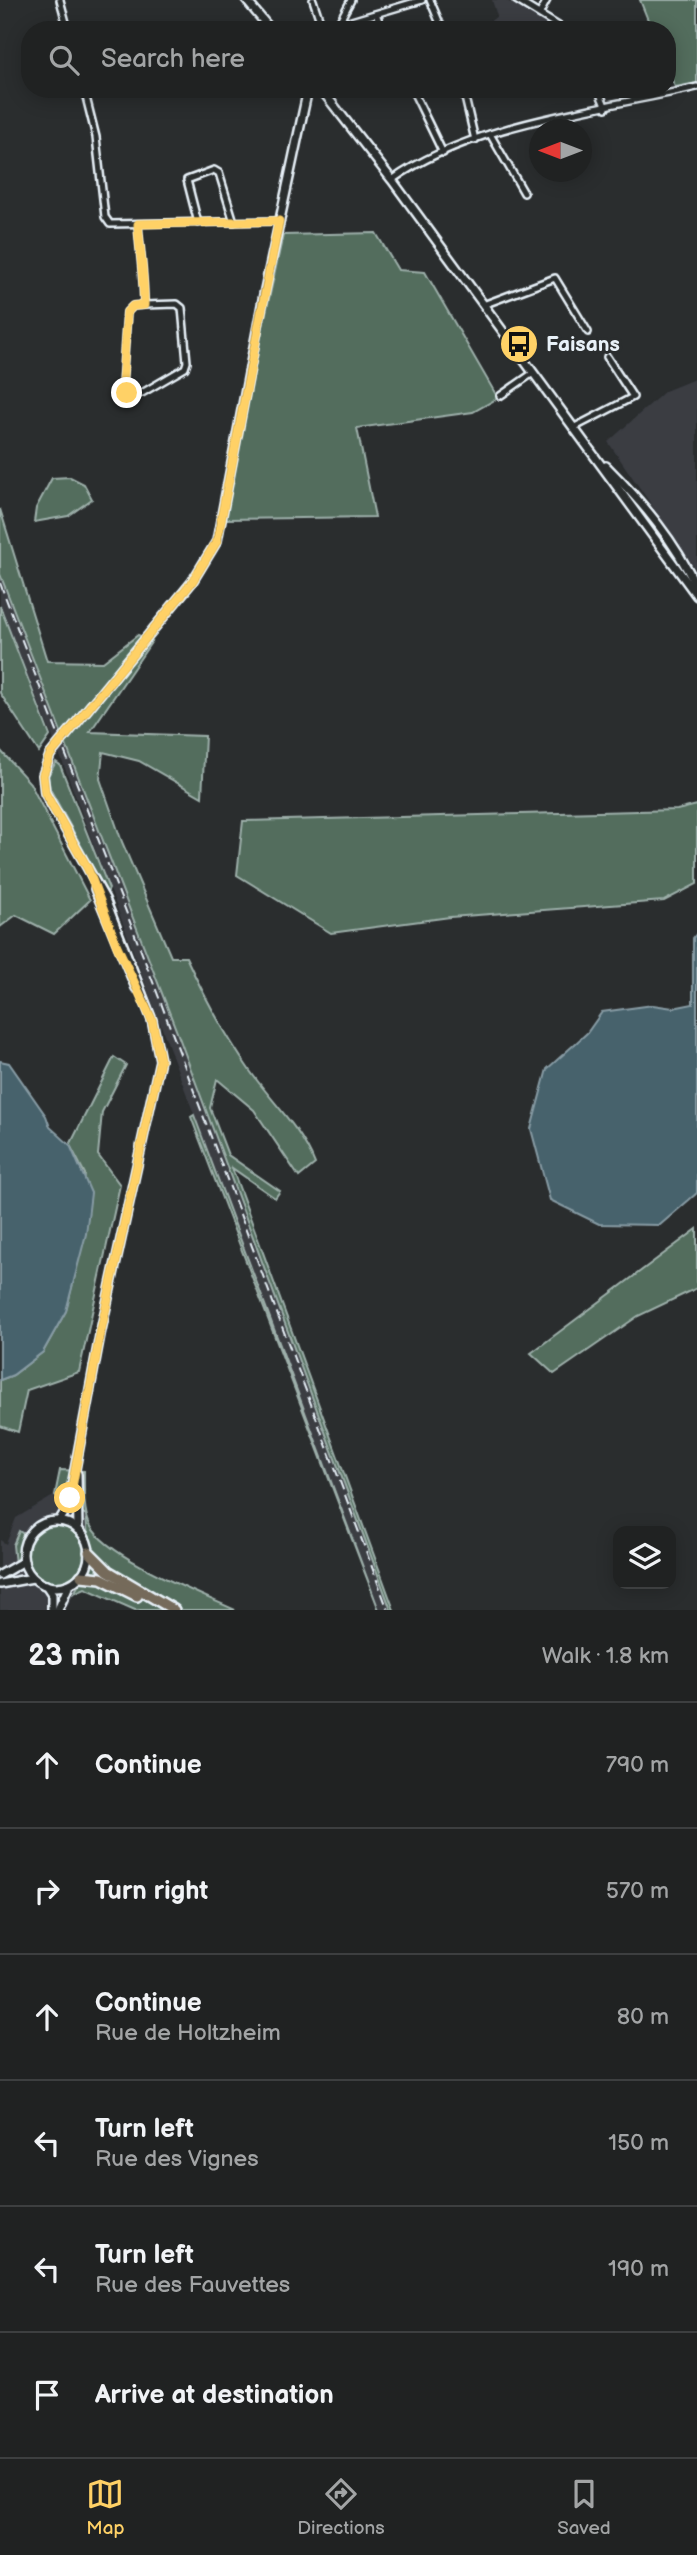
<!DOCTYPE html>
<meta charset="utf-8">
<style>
body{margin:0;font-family:"Balsamiq Sans",sans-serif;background:#282a2a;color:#f1f3f6}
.controls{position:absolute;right:21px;bottom:21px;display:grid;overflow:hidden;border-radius:14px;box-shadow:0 4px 18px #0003}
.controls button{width:63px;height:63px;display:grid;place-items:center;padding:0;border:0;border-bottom:2px solid #3d3f40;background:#202222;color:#f1f3f6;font:35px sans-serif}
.compass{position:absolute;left:529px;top:119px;width:63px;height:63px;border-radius:50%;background:#202222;box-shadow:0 4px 18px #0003;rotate:270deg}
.stop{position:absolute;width:21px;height:21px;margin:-16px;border:5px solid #ffd166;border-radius:50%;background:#fff}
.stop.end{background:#ffd166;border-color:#fff;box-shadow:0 2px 7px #0008}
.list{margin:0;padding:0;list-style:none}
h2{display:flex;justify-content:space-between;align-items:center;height:91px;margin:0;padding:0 28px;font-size:30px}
h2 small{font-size:23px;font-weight:400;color:#a2a4a5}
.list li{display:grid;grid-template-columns:46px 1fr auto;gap:21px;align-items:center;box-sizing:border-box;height:126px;padding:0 28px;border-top:2px solid #3d3f40}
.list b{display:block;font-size:26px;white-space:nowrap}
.list p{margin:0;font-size:23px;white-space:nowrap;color:#a2a4a5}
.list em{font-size:23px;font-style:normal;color:#a2a4a5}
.icon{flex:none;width:38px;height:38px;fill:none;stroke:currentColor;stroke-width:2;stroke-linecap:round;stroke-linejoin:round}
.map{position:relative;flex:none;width:697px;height:1610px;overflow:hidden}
.search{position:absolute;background:#202222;box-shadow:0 4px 18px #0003;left:21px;right:21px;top:21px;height:77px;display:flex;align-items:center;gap:18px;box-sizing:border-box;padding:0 24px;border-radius:28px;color:#a2a4a5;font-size:26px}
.sheet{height:847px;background:#202222}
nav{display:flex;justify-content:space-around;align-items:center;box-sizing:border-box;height:98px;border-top:2px solid #3d3f40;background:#202222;font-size:19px;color:#a2a4a5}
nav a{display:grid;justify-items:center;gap:4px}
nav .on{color:#ffd166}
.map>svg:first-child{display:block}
.built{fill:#3a3c43}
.green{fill:#526d5d;stroke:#9dafaa;stroke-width:2}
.water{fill:#47626c;stroke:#879ba4;stroke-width:2}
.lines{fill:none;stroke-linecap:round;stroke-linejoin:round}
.street-casing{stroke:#e8f1f8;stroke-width:10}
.secondary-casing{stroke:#e8f1f8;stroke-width:12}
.highway-casing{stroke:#e8f1f8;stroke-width:14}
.street{stroke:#2a2d2e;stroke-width:5}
.secondary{stroke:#2a2d2e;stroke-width:7}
.highway{stroke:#746a5a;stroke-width:9}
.rail{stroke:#e8f1f8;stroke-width:2;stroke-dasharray:10 5;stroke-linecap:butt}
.route{stroke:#ffd166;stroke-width:9}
.labels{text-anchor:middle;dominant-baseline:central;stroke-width:6;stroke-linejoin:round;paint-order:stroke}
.poi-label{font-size:21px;font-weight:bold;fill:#e8f1f8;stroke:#2a2d2e;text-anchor:start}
</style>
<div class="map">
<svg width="697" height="1610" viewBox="0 0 697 1610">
<rect width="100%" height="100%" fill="#2a2d2e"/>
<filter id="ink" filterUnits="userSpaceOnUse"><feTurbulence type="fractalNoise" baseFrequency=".0143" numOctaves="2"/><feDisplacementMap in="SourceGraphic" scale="14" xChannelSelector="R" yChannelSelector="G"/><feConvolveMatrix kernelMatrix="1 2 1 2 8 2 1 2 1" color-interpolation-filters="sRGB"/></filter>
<g filter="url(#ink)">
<g class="built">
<polygon points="492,0 505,0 536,15 556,30 479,30 497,16"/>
<polygon points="697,378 697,571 608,442 665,391"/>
<polygon points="0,574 180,1040 391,1610 379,1610 63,763 0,606"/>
<polygon points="55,1495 86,1515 90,1565 65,1610 0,1610 0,1540 6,1544 16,1518"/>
</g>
<g class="green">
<polygon points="640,0 697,0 697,83 675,87 667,69 667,30 652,30"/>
<polygon points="376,233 398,270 425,272 498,398 473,412 357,428 375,517 226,519 237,445 283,235"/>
<polygon points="70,477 84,484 92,499 68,516 34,522 36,508 52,478"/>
<path d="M0,509L47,661L103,662L138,635L152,641L90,732L205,736L202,797L139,761L103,752L100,779L122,842L171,957H186C204,996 225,1035 250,1071C272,1102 301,1128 315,1164L299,1177L254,1110L217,1079L210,1108L228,1155L280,1191L275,1198L232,1168L394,1610H391L180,1040L0,574Z"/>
<polygon points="0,606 50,736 39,752 0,693"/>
<polygon points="0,750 30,783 90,900 54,934 16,915 0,927"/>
<polygon points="56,762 60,765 109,889 107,893 50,789 48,776"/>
<polygon points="697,805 697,884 664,901 450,917 331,933 237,875 243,821 677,810"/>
<polygon points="114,1057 126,1065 102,1112 98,1155 120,1185 79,1372 27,1390 18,1432 0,1426 0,1380 13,1375 43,1352 66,1311 75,1274 85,1174 70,1145"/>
<polygon points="194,1115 379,1610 191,1117"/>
<polygon points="697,1229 697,1288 638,1316 554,1374 531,1353"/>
<path d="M60,1470L84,1471C84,1487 83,1511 90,1525C107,1558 201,1594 235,1610H135L85,1588L74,1593L90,1565L86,1515L55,1495Z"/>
<circle cx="56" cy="1554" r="28"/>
<polygon points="19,1531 25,1535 15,1564 13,1545"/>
</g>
<g class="water">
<polygon points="697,933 697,1193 660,1225 599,1224 550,1200 531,1129 547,1069 587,1033 602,1012 653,1005 673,1008 693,1004 693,938"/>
<polygon points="0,1061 9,1063 46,1116 50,1127 70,1145 91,1193 86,1234 66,1311 43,1352 13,1375 0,1380"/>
</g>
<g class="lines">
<defs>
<g id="street">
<polyline points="60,0 68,30"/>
<polyline points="313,0 323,30"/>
<polyline points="430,0 441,26"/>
<polyline points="516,0 565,30"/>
<polyline points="540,13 547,0"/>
<polyline points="376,14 383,30"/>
<polyline points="338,25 422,0"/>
<polyline points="335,30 351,0"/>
<polyline points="84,89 96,137 105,217 110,224 279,221"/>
<polyline points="412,89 443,153"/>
<polyline points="463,89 475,140"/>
<polyline points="598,89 606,108"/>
<polyline points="490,134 524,193"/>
<path d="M392,180C471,123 602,109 697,87"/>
<polyline points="198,223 187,180 214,170 219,173 234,222"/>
<path d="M138,224C140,252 144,277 144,305L133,306L127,312L122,386L127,393H142L185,368L187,362L182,308L177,304L144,305"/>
<polyline points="483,305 555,278 588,332"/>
<polyline points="500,396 533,373"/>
<polyline points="573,428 633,397 607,357"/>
</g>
<g id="secondary">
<polyline points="246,0 271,30"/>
<polyline points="321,89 392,180 697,596"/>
<path d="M606,466C643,503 675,541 697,588"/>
<polyline points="95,889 136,988"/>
<polyline points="77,1474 78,1530"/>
<polyline points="59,1521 68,1507 100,1335 160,1060 152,1020 105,899 45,793 43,775 50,755 192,582 217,541 264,294 308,89"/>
<circle cx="56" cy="1554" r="33"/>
<polyline points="0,1575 24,1561"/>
<polyline points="0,1584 33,1578"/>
<polyline points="46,1585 52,1594 52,1610"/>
<polyline points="58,1610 69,1585"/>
</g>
<g id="highway">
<polyline points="89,1552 108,1571 174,1610"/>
<polyline points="81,1576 101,1578 137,1596"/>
</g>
</defs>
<use href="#street" class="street-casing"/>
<use href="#secondary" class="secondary-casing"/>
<use href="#highway" class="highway-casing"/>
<use href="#street" class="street"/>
<use href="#secondary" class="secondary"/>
<use href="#highway" class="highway"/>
<polyline class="rail" points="0,583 161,1003 388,1610"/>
</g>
</g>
<g class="lines" filter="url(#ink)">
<path class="route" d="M70,1498L100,1335L160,1060L152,1020L117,946L88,869L45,793L43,775L50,755L192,582L217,541L279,221L138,224C140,252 144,277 144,305L133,306L127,312L122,386L127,393"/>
</g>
<defs>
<symbol id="bus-disc" viewBox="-11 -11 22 22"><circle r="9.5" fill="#ffd166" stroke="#2a2d2e"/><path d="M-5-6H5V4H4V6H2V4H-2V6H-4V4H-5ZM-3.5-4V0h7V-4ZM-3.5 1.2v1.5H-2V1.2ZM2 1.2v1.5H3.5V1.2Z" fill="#111"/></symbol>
</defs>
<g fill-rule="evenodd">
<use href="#bus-disc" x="497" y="322" width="44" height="44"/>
</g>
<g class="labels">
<g class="poi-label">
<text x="546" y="344">Faisans</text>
</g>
</g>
</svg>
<div class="controls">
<button><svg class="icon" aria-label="layers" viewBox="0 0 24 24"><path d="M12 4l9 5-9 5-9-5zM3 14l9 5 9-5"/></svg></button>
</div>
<svg class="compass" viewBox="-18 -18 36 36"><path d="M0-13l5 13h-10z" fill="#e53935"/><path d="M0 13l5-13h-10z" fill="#a2a4a5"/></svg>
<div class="stop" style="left:70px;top:1498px"></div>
<div class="stop end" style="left:127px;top:393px"></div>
<div class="search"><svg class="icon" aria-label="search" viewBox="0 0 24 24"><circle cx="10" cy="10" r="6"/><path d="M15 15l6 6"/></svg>Search here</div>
</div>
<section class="sheet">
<h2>23 min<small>Walk · 1.8 km</small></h2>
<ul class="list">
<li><svg class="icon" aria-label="ahead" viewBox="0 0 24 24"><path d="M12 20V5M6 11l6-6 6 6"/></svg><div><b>Continue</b></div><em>790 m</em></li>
<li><svg class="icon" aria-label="right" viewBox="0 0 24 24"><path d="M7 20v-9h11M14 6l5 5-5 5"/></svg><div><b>Turn right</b></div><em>570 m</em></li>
<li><svg class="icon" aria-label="ahead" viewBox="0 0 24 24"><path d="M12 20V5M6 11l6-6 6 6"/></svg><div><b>Continue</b><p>Rue de Holtzheim</p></div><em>80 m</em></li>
<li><svg class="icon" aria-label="left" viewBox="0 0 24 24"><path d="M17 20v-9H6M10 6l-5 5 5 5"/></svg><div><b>Turn left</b><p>Rue des Vignes</p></div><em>150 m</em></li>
<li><svg class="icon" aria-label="left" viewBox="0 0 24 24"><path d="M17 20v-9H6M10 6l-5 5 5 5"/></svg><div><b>Turn left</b><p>Rue des Fauvettes</p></div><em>190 m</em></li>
<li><svg class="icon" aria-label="arrive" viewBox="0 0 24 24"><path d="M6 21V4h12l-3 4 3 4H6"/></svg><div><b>Arrive at destination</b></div></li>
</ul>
</section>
<nav>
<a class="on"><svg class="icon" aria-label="map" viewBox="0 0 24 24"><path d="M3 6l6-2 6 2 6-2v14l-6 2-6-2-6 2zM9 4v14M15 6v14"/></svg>Map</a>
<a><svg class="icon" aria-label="directions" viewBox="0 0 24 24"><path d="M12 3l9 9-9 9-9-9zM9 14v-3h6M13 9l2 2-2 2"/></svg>Directions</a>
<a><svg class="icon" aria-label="saved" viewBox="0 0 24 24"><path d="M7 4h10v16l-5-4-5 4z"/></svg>Saved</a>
</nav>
